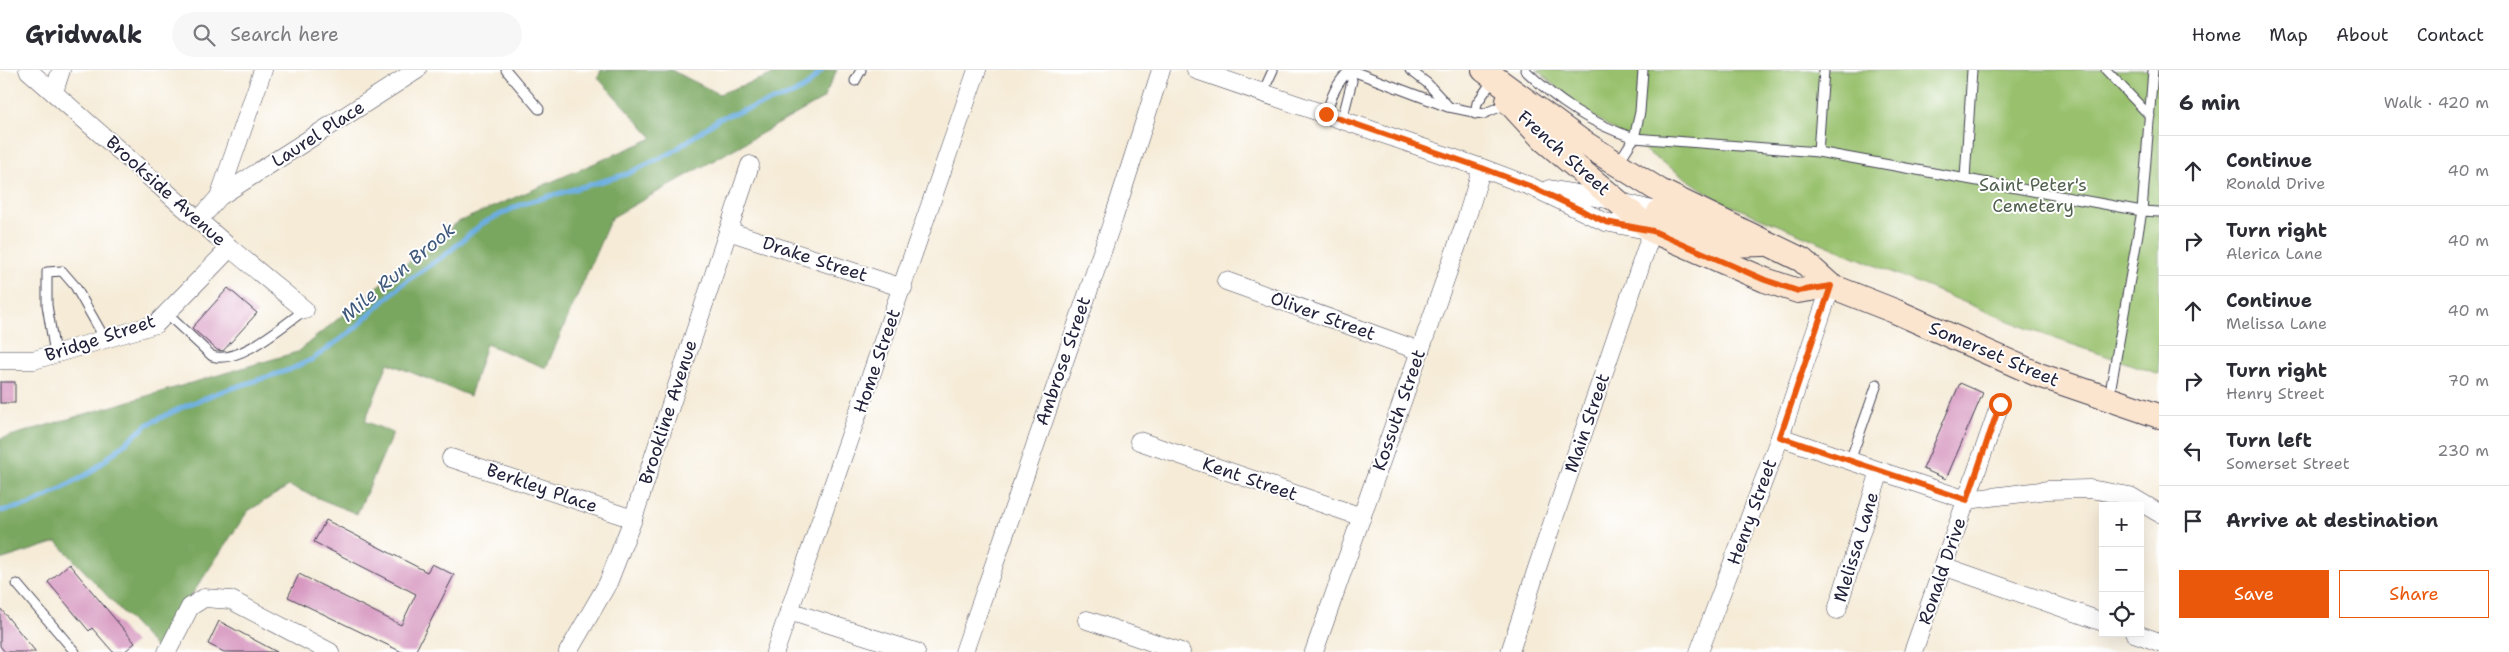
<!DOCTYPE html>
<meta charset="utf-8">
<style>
body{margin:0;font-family:"Shantell Sans",sans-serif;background:#f7f7f7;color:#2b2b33}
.controls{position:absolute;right:15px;bottom:15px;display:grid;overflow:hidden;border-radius:0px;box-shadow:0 5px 20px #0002}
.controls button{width:45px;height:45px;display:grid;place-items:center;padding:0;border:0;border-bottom:1px solid #e1e1e2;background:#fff;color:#2b2b33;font:25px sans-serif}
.stop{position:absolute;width:15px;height:15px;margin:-11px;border:4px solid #ea580c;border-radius:50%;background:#fff}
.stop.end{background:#ea580c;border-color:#fff;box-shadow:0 1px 5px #0008}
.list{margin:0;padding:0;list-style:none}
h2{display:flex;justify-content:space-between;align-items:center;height:65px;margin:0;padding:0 20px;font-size:21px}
h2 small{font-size:16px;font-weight:400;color:#7c7c81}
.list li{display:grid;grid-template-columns:32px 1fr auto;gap:15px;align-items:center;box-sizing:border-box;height:70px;padding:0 20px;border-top:1px solid #e1e1e2}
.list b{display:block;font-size:19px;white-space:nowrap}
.list p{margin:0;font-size:16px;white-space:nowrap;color:#7c7c81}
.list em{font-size:16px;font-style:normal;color:#7c7c81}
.actions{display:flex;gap:10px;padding:15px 20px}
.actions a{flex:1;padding:11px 0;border:1px solid #ea580c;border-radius:0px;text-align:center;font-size:18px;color:#ea580c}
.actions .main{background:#ea580c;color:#fff}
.icon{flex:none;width:28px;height:28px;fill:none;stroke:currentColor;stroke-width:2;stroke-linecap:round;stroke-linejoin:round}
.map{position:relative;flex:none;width:2159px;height:582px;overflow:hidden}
header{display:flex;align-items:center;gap:30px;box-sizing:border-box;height:70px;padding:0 25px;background:#fff;border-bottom:1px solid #e1e1e2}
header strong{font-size:24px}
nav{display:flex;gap:28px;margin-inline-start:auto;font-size:18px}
.search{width:350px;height:45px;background:#f7f7f7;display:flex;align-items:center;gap:12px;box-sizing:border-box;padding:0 18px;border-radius:28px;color:#7c7c81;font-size:19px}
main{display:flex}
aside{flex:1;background:#fff}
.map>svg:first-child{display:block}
.green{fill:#99c16d;stroke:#5e7254}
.forest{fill:#7aa760;stroke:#4e644e}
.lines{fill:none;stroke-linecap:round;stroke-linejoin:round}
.stream{stroke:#6caee0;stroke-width:5}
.building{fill:#d491bc}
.service-casing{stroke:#424052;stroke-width:11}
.minor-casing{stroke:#424052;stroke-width:19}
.secondary-casing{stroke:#424052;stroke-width:26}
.service{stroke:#fff;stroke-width:9}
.minor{stroke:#fff;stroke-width:18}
.secondary{stroke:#fce5cf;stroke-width:24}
.route{stroke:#ea580c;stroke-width:6}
.labels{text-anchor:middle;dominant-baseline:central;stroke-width:4;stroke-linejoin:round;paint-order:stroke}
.street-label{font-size:18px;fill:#22223b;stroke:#fff}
.park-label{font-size:18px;fill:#52624f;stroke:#fff}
.water-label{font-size:19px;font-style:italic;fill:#405a7d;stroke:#fff}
</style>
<header>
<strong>Gridwalk</strong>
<div class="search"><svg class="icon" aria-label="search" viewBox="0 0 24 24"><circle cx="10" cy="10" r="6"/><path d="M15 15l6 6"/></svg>Search here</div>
<nav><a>Home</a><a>Map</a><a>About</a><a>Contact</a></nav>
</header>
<main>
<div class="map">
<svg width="2159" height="582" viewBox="0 0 2159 582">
<rect width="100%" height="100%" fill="#fff"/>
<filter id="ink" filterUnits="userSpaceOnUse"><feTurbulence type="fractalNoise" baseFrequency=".02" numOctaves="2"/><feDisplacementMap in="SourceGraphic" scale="10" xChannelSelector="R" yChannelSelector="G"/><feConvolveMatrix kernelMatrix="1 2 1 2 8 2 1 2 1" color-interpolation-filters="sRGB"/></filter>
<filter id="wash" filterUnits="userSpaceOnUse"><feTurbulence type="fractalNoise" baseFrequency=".0096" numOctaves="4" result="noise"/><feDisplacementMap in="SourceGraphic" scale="20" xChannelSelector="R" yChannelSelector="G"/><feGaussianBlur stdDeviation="1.12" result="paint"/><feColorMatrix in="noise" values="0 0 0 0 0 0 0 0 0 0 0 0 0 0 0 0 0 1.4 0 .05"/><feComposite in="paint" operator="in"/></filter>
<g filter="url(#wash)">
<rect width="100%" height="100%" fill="#f5ebd7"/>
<polygon class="green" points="1537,0 2159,0 2159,304 2036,262 1720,131 1575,34"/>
<polygon class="forest" points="601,0 671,0 719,24 785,0 837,0 823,29 611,148 546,298 486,274 470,326 388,293 365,351 393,363 357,444 289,416 248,441 156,578 57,472 0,490 0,369 297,282 458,152 653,68 598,8"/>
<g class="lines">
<polyline class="stream" points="0,441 29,435 58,421 91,402 148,354 183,337 217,323 289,300 313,289 354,259 402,214 445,185 483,153 522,134 627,104 671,83 720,48 793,24 807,16 822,0"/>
</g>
<g id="blocks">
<g class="building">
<polygon points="228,218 257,243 223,281 217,280 192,258"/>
<rect x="0" y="312" width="15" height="21"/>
<polygon points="1960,313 1983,323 1946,409 1923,399"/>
<polygon points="326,450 427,502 432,494 454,505 415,582 402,582 288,527 299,504 401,555 416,524 314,472"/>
<polygon points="69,494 135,573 124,582 113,582 92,558 89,561 48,512"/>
<polygon points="0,538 36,582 5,582 0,576"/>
<polygon points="219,551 277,582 224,582 208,574"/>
</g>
</g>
</g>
<g filter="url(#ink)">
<use href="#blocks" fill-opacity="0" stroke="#424052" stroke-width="1"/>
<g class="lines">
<defs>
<g id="service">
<polyline points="506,0 539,39"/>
<polyline points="1350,0 1448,37"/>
<polyline points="1410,0 1427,13 1449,37 1483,44 1509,33"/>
<path d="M1525,0C1558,32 1590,53 1634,68L1640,42L1643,0"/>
<polyline points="2106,0 2150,46"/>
<polyline points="855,11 861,0"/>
<polyline points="1263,22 1273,0"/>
<polyline points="1475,44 1477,33 1491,13"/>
<path d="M1326,45C1331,27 1336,13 1350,0L1352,11L1342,50"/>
<polyline points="1818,82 1824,0"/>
<polyline points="1618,93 1634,68 1818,82 2142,141 2153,0"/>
<polyline points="1965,108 1972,0"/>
<path d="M167,244L212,286C239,295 283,255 305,240"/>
<polyline points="55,284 47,235 47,202 62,201 75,216 105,269"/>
<polyline points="2109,328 2142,141 2159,142"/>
<polyline points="1850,391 1877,314"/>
<polyline points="17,514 75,582"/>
</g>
<g id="minor">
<polyline points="28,0 230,178 305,240"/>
<polyline points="1196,0 1482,98 1532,117 1605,152 1652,161"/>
<polyline points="54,22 61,0"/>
<polyline points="1549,119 1617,131 1659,142"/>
<polyline points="219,127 263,0"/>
<polyline points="199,150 219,127 417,0"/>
<polyline points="728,161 903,218"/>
<polyline points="1226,211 1420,281"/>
<polyline points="0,290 34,290 156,254 230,178"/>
<polyline points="1780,367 1880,401 1837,540"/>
<polyline points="1139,371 1362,447"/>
<polyline points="451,388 633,449"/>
<polyline points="1880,401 1967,430 2048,420 2090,419 2130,426 2159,443"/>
<polyline points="1943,496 2103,552"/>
<polyline points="789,541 916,582"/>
<polyline points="1087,550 1181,582"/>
<polyline points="2134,563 2159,572"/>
<polyline points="167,582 190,537 204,528 231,530 330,582"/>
<polyline points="568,582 608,513 633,449 750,95"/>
<polyline points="775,582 977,0"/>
<polyline points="964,582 1114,147 1161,0"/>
<polyline points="1314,582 1465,153 1482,98"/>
<polyline points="1510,582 1537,498 1656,150"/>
<polyline points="1699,582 1780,367 1831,216"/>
<polyline points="1913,582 2000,334"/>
</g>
<g id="secondary">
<polyline points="1484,0 1581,71 1660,121 1802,190 1831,216 1897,242 2039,305 2159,346"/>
<polyline points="1508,31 1543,69 1653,161 1765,210 1798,221 1831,216"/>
<polyline points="1659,142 1730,175 1763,174"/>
</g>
</defs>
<use href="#service" class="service-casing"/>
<use href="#minor" class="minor-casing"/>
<use href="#secondary" class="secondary-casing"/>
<use href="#service" class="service"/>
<use href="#minor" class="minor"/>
<use href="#secondary" class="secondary"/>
</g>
</g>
<g class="lines" filter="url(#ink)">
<polyline class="route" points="1326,44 1482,98 1532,117 1606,152 1653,161 1765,210 1798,221 1831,216 1780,367 1967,430 2000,334"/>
</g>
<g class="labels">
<g class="street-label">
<text transform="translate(318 64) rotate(-33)">Laurel Place</text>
<text transform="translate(1564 83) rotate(42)">French Street</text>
<text transform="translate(166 121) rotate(42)">Brookside Avenue</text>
<text transform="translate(815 189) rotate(18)">Drake Street</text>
<text transform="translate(1323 246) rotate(20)">Oliver Street</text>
<text transform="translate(100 268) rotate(-18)">Bridge Street</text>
<text transform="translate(1994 284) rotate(23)">Somerset Street</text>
<text transform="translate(877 291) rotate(-71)">Home Street</text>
<text transform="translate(1063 291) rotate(-71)">Ambrose Street</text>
<text transform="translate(1399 340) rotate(-71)">Kossuth Street</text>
<text transform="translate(668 342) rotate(-72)">Brookline Avenue</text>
<text transform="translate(1587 353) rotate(-71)">Main Street</text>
<text transform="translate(1250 409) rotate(19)">Kent Street</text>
<text transform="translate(542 418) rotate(19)">Berkley Place</text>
<text transform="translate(1752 442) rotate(-70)">Henry Street</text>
<text transform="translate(1856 477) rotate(-73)">Melissa Lane</text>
<text transform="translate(1942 501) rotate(-71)">Ronald Drive</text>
</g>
<g class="park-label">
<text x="2033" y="115">Saint Peter's<tspan x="2033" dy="21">Cemetery</tspan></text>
</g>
<g class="water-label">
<text transform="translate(398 202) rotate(-40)">Mile Run Brook</text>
</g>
</g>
</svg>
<div class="controls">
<button>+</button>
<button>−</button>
<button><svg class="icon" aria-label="locate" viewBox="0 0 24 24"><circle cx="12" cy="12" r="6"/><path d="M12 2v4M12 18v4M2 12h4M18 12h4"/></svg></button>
</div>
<div class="stop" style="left:2000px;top:334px"></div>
<div class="stop end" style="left:1326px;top:44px"></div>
</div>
<aside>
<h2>6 min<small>Walk · 420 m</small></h2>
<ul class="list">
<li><svg class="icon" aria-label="ahead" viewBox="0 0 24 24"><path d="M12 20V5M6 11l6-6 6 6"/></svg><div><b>Continue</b><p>Ronald Drive</p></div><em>40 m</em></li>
<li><svg class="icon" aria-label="right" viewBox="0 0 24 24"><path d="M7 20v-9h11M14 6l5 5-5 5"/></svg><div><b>Turn right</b><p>Alerica Lane</p></div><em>40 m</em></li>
<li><svg class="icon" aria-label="ahead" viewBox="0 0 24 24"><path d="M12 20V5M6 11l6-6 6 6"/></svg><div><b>Continue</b><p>Melissa Lane</p></div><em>40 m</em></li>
<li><svg class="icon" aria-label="right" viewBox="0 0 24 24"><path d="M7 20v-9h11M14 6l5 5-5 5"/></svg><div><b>Turn right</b><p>Henry Street</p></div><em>70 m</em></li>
<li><svg class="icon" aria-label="left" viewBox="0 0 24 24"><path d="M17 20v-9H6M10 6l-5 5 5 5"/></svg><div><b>Turn left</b><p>Somerset Street</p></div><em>230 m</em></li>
<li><svg class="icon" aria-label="arrive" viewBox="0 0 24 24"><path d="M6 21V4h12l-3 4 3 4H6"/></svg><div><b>Arrive at destination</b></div></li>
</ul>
<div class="actions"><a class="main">Save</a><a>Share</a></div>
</aside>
</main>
